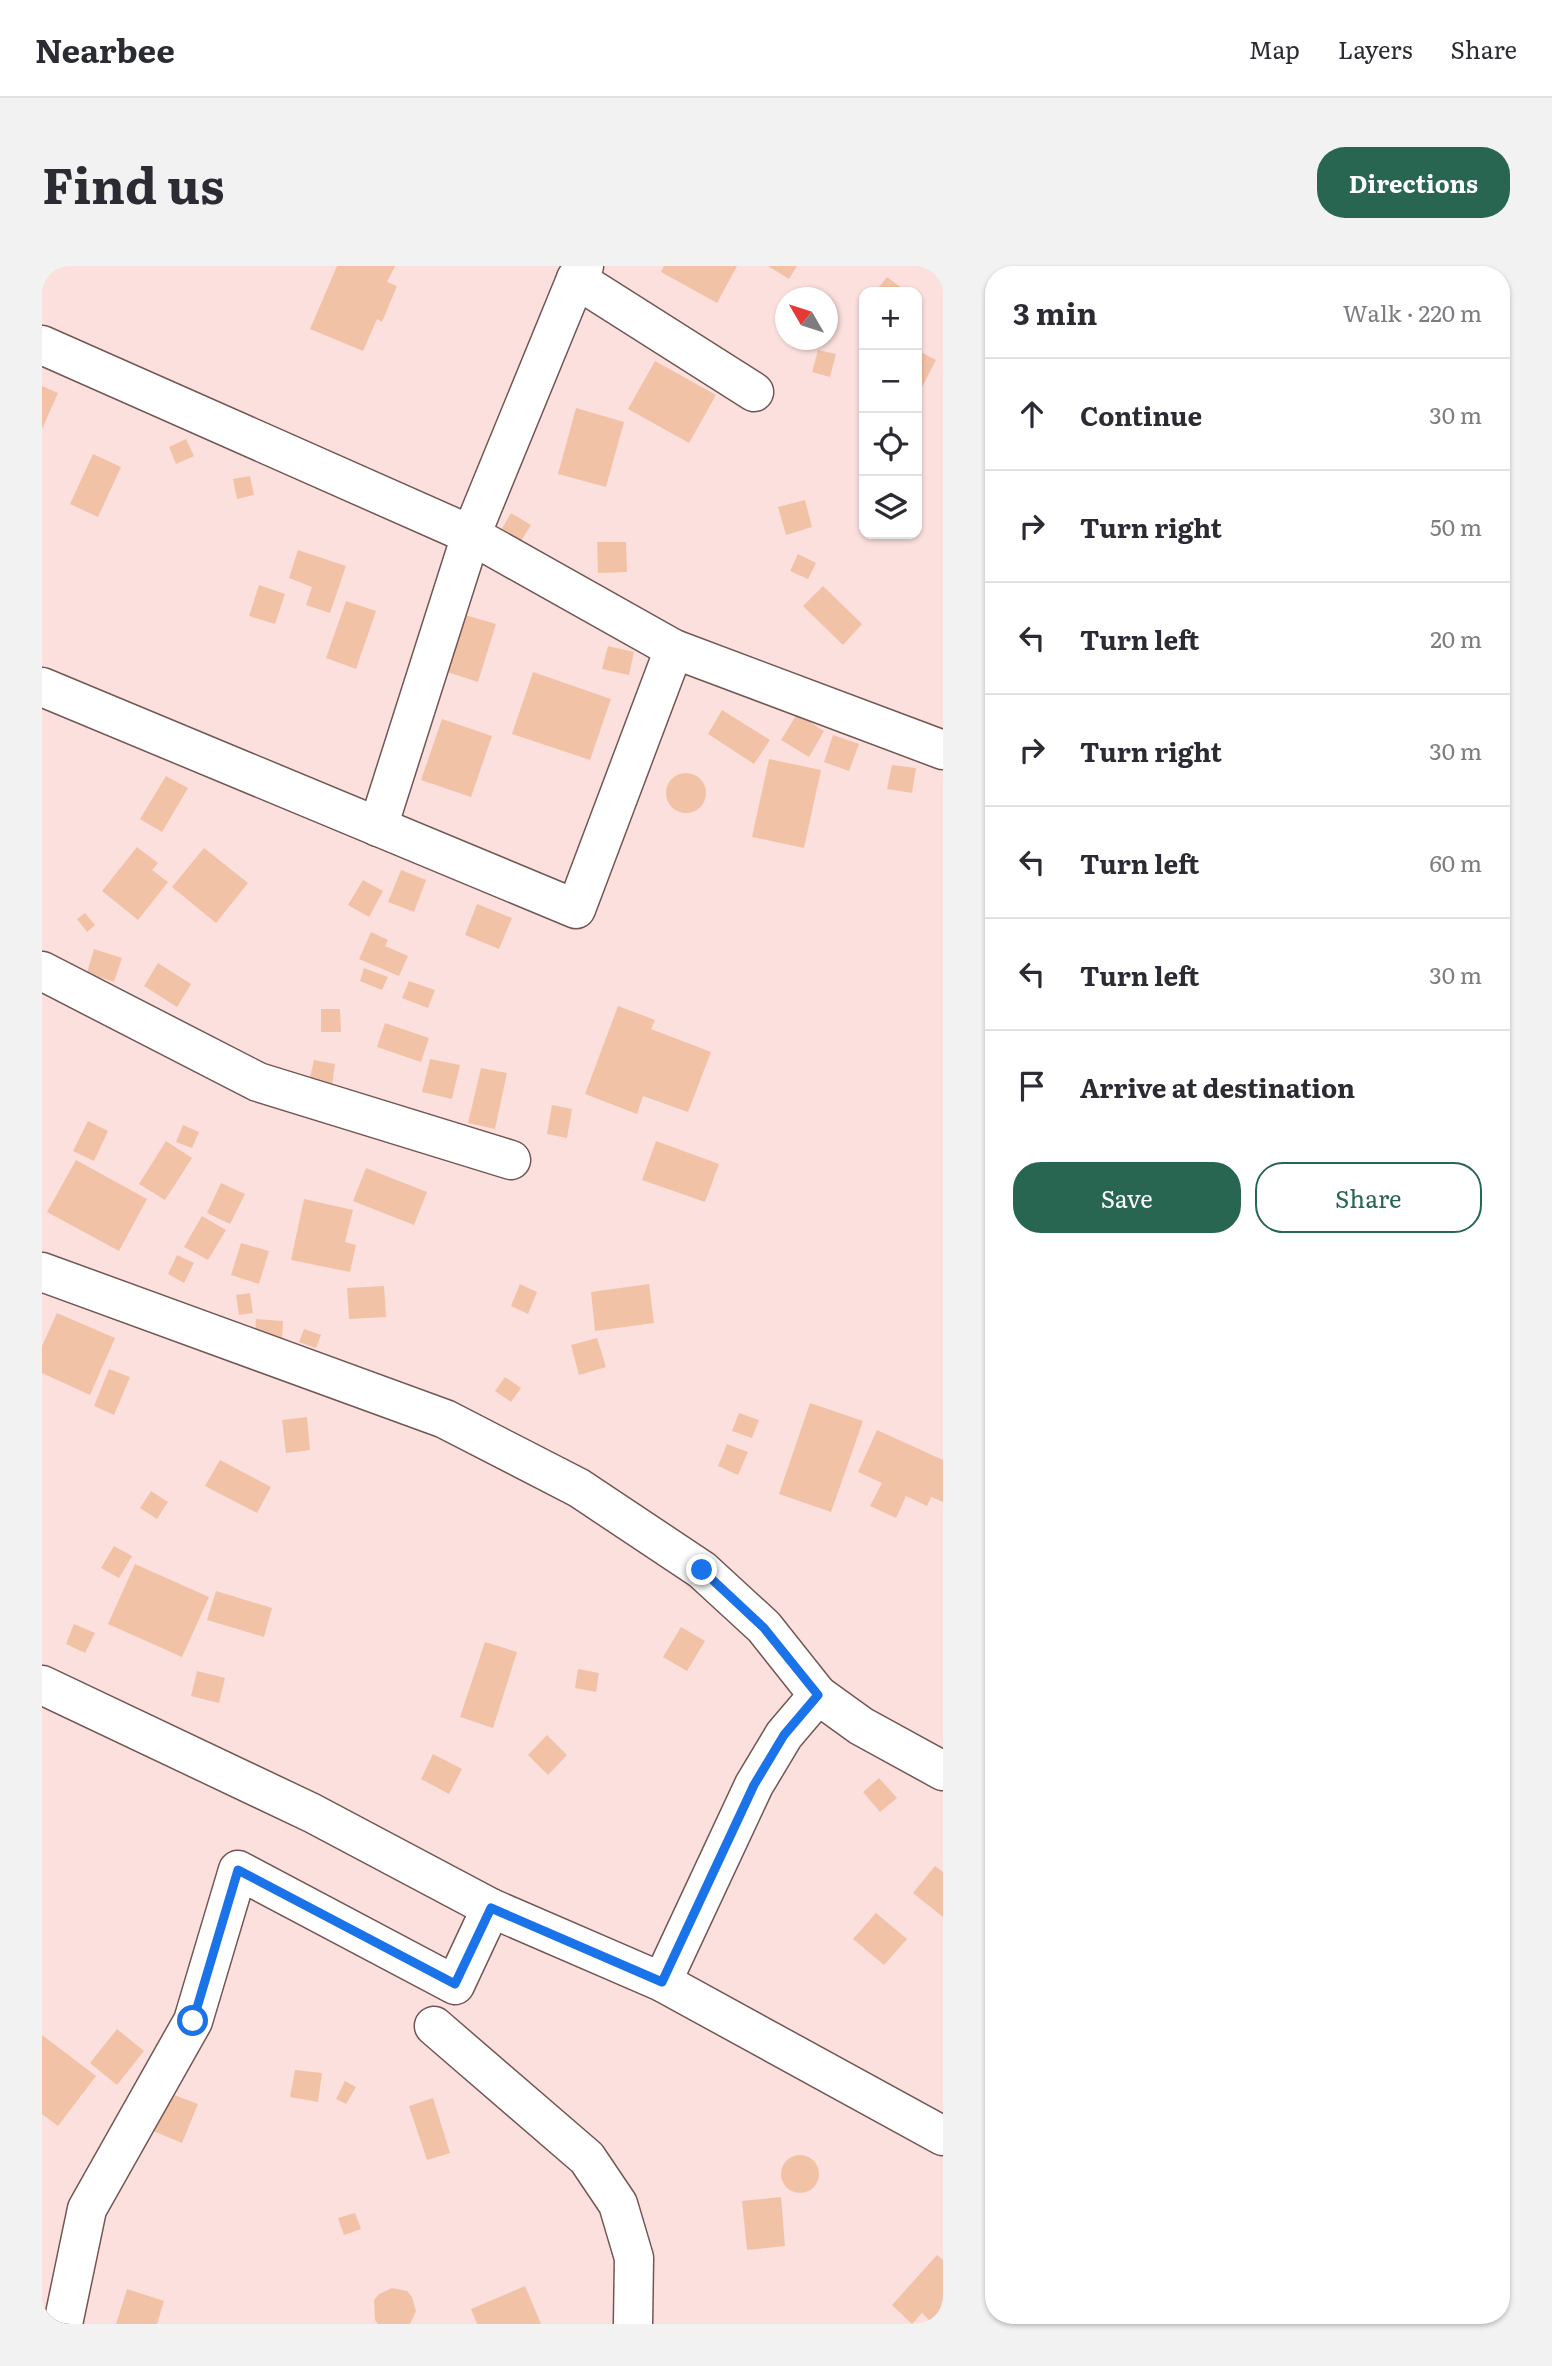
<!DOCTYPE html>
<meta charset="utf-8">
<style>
body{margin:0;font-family:Literata,serif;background:#f2f2f3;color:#2b2b33}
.controls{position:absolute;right:21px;top:21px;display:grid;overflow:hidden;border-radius:14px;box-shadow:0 2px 5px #0004}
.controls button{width:63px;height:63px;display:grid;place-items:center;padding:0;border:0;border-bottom:2px solid #e1e1e2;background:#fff;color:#2b2b33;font:35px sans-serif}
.compass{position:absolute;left:733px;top:21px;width:63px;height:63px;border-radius:50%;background:#fff;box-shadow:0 2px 5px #0004;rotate:309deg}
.stop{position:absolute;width:21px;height:21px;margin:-16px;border:5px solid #1a73e8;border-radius:50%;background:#fff}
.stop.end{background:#1a73e8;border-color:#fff;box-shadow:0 2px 7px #0008}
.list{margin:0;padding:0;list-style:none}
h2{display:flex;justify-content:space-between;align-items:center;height:91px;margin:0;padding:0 28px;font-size:30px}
h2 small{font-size:23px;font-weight:400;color:#7c7c81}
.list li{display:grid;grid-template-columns:46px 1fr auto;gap:21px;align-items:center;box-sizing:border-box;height:112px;padding:0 28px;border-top:2px solid #e1e1e2}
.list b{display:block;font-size:26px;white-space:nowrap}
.list em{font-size:23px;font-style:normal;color:#7c7c81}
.actions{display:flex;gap:14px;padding:21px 28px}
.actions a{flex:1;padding:16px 0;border:2px solid #286652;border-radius:28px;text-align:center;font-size:24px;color:#286652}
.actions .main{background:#286652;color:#fff}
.icon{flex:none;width:38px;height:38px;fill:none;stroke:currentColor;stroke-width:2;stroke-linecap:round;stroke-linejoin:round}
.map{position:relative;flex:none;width:901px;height:2058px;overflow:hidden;border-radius:28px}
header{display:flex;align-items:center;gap:42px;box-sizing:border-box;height:98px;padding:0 35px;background:#fff;border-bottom:2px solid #e1e1e2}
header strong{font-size:33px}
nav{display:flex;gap:38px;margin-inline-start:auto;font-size:24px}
.intro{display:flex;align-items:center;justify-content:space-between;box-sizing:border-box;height:168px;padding:0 42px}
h1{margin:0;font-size:49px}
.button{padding:18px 32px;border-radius:28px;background:#286652;color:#fff;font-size:24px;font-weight:700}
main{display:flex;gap:42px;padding:0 42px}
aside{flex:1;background:#fff;border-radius:28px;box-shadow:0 2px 5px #0004}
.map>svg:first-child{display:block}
.building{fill:#f2c2a7}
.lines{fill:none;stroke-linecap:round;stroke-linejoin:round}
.minor-casing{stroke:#735654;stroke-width:41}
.minor{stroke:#fff;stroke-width:38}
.route{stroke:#1a73e8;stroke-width:9}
</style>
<header>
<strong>Nearbee</strong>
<nav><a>Map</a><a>Layers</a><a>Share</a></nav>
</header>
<div class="intro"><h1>Find us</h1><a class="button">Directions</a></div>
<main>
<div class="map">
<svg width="901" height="2058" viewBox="0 0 901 2058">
<rect width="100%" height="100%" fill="#fce0de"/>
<g class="building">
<polygon points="295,0 353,0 345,16 355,20 340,56 335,53 321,85 268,63"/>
<polygon points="622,0 695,0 675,37 619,6"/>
<polygon points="726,0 755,0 747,13"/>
<polygon points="845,11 865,26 833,26"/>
<polygon points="776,84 794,88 788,111 770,106"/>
<polygon points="875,84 894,94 879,123 875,121"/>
<polygon points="613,95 674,129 647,177 586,143"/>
<polygon points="0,120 16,127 0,163"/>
<polygon points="534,142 582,156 564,221 516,208"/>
<polygon points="144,173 152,190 134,198 127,181"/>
<polygon points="51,188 79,201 56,251 28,238"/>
<polygon points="208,210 212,229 195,233 191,213"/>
<polygon points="763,234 770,261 744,269 736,241"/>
<polygon points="469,247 489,259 477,278 458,266"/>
<polygon points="555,276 584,276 585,306 556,307"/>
<polygon points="256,284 304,300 288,347 264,339 270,321 247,312"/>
<polygon points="756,288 774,297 766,313 748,305"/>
<polygon points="217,319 243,328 233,358 207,350"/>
<polygon points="781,320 820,358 801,379 761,340"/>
<polygon points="304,335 334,345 314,403 284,392"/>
<polygon points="423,349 454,358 436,416 405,406"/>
<polygon points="566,380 592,386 587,409 560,403"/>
<polygon points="491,406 569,433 548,494 470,468"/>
<polygon points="680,444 728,474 712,498 666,468"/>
<polygon points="755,448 782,465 767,491 739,474"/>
<polygon points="400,453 450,470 429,531 379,514"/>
<polygon points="791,469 817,478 807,505 782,496"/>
<polygon points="727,493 779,504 762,582 710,571"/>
<polygon points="850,499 874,502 870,527 845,523"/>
<circle cx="644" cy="527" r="20"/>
<polygon points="124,510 146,522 120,566 98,553"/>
<polygon points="95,581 116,597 110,604 126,616 96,654 60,625"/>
<polygon points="162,582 206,617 174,657 130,621"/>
<polygon points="359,604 384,614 372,646 346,636"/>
<polygon points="321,614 341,625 327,651 306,639"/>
<polygon points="435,638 470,652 457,683 423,669"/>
<polygon points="43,647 53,659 45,666 35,653"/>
<polygon points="329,666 346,674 343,680 366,690 357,710 317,693"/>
<polygon points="52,683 80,692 72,716 45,707"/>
<polygon points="116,697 149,718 135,741 102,720"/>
<polygon points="322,702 346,711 340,724 318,715"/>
<polygon points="367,715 393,724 386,742 360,732"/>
<polygon points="576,740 613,754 609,763 669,786 646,846 601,830 595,848 543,828"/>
<polygon points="279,743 298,743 299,766 279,766"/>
<polygon points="343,757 387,772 379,796 335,781"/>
<polygon points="388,793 418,799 410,833 380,826"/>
<polygon points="272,794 293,798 290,820 267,816"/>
<polygon points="439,802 465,807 453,863 426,857"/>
<polygon points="510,839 530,843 525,872 505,868"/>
<polygon points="46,855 66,865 52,895 31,885"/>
<polygon points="141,859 157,866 150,882 134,876"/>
<polygon points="124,875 150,892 123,934 97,918"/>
<polygon points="614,875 677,898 663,936 600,914"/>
<polygon points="34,894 105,933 77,985 5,946"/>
<polygon points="324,902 385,926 372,959 311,935"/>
<polygon points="179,917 203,928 188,958 165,947"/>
<polygon points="262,933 311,944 303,976 314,979 308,1006 249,994"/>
<polygon points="160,950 184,964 166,994 142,981"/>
<polygon points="199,977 227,985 217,1018 189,1009"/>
<polygon points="135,989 152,997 142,1017 126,1008"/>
<polygon points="478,1018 495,1026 486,1048 469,1040"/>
<polygon points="607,1018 612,1057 553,1065 549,1026"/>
<polygon points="342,1020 344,1051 307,1053 305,1022"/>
<polygon points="208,1027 211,1047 197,1049 194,1029"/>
<polygon points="15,1047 73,1072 48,1129 0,1107 0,1080"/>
<polygon points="214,1053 241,1055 240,1073 213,1071"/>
<polygon points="262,1063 279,1069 274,1082 257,1076"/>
<polygon points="555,1072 564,1101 537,1109 529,1079"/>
<polygon points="67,1103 88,1111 72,1149 52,1140"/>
<polygon points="463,1111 479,1122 469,1136 453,1125"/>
<polygon points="768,1137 821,1155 789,1246 737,1228"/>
<polygon points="697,1147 717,1154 710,1172 690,1165"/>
<polygon points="265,1151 268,1184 244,1187 240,1154"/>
<polygon points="835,1164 901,1194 901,1236 889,1231 885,1240 864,1230 854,1252 828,1240 840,1217 816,1206"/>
<polygon points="685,1178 706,1186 696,1209 676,1200"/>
<polygon points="178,1194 229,1221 215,1247 163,1220"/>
<polygon points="109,1225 126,1236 115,1253 98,1242"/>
<polygon points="72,1280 90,1290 77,1312 59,1302"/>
<polygon points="93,1298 167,1331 140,1391 66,1358"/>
<polygon points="174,1325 230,1342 222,1371 165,1354"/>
<polygon points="32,1358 53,1367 43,1387 24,1378"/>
<polygon points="639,1361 663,1375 645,1405 621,1391"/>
<polygon points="443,1376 475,1386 451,1462 418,1451"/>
<polygon points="536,1403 557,1407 554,1426 533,1422"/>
<polygon points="155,1405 183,1412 177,1437 149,1430"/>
<polygon points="505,1469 525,1489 506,1509 486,1489"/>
<polygon points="391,1488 420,1503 407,1528 379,1513"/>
<polygon points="837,1512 855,1532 838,1546 821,1526"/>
<polygon points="893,1600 901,1606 901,1651 871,1627"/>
<polygon points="834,1647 865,1673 842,1699 811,1673"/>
<polygon points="75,1763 102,1785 75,1819 48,1797"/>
<polygon points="0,1769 54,1810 16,1860 0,1848"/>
<polygon points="253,1804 280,1807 276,1836 248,1831"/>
<polygon points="303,1815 314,1821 304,1838 294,1833"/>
<polygon points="127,1827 156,1838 140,1877 111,1865"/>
<polygon points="391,1832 408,1887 385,1894 367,1840"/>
<circle cx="758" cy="1908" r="19"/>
<polygon points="739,1931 743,1980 705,1984 700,1935"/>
<polygon points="313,1947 319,1963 302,1969 296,1952"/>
<polygon points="895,1989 901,1994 901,2058 891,2058 880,2047 870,2058 850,2039"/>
<polygon points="483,2020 499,2058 435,2058 429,2043"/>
<polygon points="350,2022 365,2025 370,2031 374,2045 368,2058 336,2058 333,2054 332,2034 337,2028"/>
<polygon points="85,2023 122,2035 115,2058 74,2058"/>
</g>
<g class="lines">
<defs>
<g id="minor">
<polyline points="534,13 712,126"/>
<polyline points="0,79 429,269 632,383 901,484"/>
<polyline points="0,421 534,643 632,383"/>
<polyline points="336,561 429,269 534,13 542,0"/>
<polyline points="0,705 216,816 469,894"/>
<polyline points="0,1006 403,1153 537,1222 660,1304 722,1361 776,1429 742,1469 712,1519 620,1716"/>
<polyline points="0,1419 270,1547 449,1642 620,1716 901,1870"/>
<polyline points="776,1429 819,1460 901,1505"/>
<polyline points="392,1760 545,1892 576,1938 592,1992 591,2058"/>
<polyline points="21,2058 45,1943 151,1755 196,1604 413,1719 449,1642"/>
</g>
</defs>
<use href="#minor" class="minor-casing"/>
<use href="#minor" class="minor"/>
</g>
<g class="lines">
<polyline class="route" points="151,1755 196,1604 413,1718 449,1642 620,1716 712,1519 742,1469 776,1429 722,1362 660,1304"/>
</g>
</svg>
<div class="controls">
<button>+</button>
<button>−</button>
<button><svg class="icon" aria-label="locate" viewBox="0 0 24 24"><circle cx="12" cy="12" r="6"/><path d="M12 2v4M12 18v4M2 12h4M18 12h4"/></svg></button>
<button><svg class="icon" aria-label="layers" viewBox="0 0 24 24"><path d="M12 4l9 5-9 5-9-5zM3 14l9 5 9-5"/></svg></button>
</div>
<svg class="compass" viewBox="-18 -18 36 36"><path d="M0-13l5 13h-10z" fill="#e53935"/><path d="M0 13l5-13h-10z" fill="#7c7c81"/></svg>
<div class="stop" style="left:151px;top:1755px"></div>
<div class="stop end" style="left:660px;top:1304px"></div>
</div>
<aside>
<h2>3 min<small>Walk · 220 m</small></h2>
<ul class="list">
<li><svg class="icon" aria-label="ahead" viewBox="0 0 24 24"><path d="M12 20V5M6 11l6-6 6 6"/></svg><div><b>Continue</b></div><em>30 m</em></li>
<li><svg class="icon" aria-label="right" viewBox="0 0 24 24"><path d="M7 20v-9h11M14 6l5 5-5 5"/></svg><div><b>Turn right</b></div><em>50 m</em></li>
<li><svg class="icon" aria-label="left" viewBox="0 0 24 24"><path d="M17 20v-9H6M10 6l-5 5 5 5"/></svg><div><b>Turn left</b></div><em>20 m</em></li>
<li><svg class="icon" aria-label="right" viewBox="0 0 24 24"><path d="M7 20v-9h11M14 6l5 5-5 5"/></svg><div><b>Turn right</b></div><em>30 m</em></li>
<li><svg class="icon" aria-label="left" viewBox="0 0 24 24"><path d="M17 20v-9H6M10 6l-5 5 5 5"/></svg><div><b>Turn left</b></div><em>60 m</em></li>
<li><svg class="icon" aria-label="left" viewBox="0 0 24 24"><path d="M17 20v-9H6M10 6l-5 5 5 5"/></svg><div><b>Turn left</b></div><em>30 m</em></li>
<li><svg class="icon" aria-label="arrive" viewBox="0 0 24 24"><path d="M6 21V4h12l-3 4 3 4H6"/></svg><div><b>Arrive at destination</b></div></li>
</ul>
<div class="actions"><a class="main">Save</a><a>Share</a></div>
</aside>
</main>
